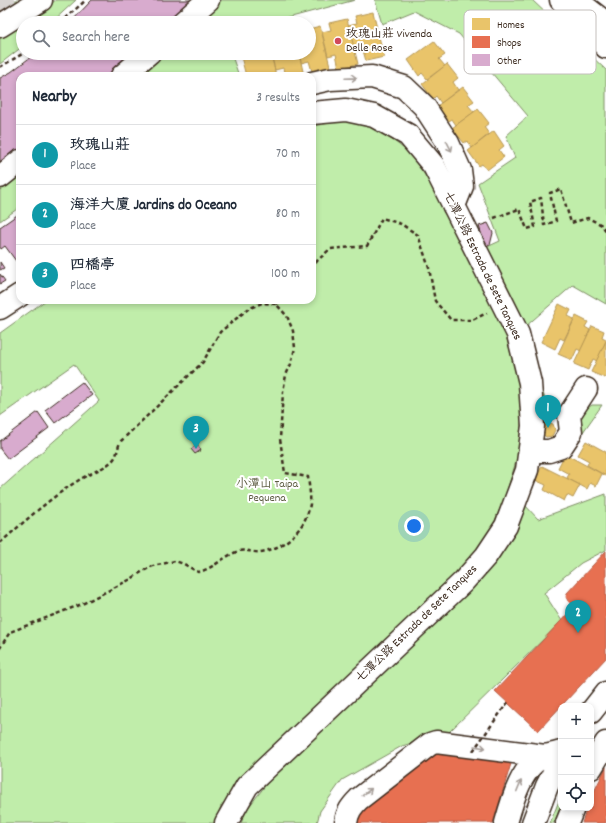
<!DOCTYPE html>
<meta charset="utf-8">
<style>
body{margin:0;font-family:Dekko,"LXGW WenKai TC",sans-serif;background:#f6f6f7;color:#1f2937}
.controls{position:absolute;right:12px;bottom:12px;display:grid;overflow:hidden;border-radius:8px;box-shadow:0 2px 6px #0003}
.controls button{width:36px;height:36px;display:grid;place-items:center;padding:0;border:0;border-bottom:1px solid #e0e1e3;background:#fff;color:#1f2937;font:20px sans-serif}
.you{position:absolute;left:414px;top:526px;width:14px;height:14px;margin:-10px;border:3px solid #fff;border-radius:50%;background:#1a73e8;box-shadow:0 0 0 6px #1a73e833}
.badge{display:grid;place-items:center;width:26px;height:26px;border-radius:50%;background:#d1495b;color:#fff;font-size:13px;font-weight:700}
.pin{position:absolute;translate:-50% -33px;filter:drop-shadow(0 1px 2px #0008)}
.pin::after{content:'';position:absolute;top:21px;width:14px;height:12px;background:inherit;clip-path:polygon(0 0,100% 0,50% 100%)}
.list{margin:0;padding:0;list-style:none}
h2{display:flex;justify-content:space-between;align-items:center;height:52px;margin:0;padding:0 16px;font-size:17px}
h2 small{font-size:13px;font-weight:400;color:#747a83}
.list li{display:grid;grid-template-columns:26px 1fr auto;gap:12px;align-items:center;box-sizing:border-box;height:60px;padding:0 16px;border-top:1px solid #e0e1e3}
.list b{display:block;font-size:15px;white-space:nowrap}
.list p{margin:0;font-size:13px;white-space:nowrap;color:#747a83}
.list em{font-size:13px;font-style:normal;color:#747a83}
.icon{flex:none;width:22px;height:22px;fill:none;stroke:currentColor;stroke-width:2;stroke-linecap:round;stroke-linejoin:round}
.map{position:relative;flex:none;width:606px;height:823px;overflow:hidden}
.search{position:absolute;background:#fff;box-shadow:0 2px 6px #0003;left:16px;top:16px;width:300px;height:44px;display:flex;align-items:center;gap:10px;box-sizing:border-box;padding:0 14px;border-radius:22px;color:#747a83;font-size:15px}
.panel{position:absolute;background:#fff;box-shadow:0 2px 6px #0003;left:16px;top:72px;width:300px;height:232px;border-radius:12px}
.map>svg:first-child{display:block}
.green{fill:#c0edaa;stroke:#7e8c64}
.homes{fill:#e9c46a;stroke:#b59653}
.shops{fill:#e76f51;stroke:#b35a42}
.building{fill:#d8abce;stroke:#3b2a1e}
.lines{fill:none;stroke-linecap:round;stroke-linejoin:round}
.minor-tunnel{stroke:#d8d4d2;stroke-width:22;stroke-dasharray:22 11;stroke-linecap:butt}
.minor-casing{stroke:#3b2a1e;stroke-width:25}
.major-casing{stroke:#3b2a1e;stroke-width:25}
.path{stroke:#3b2a1e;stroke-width:2.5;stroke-dasharray:4 3;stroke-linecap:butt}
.minor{stroke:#fff;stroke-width:22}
.major{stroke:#fff;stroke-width:22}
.path-bridge{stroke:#3b2a1e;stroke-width:2.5;stroke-dasharray:4 3;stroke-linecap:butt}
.oneway{stroke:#a79f9a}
.poi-dot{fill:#d1495b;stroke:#fff;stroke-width:1.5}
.labels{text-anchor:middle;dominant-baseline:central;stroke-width:4;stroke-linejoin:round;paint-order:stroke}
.poi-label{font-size:12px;fill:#3b2a1e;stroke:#fff;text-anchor:start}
.street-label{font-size:12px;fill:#3b2a1e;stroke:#fff}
.park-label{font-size:12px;fill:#5c5b41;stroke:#fff}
.key{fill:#fff;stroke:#c4bfbc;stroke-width:1}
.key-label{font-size:11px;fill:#3b2a1e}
</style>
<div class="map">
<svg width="606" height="823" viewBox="0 0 606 823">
<rect width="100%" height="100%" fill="#fff"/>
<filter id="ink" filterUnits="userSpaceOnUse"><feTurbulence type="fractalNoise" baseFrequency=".025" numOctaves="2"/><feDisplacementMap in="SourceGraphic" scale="8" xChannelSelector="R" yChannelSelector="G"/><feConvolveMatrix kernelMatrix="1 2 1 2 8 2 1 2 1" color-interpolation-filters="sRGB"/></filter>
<g filter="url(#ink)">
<g class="green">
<polygon points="0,0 30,0 0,19"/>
<polygon points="56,0 76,0 51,23 23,23 23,46 0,64 0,38 36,14"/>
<polygon points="222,0 355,0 269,23 195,23"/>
<polygon points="375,0 532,0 606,70 606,304 573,285 525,327 487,247 500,241 478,183 515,158 506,136 528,116 459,34 414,11 382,24"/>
<polygon points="161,53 231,53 239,76 209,76 207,73 203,76 135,76"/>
<polygon points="348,120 380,130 408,152 432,185 502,323 519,379 522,414 518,455 506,494 492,528 471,560 243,779 221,806 215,823 0,823 0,489 99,401 74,364 0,416 0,333 46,300 312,300 312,126"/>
<polygon points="20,172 20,207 0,221 0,188"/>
<polygon points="535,364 550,417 546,421 543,420"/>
<path d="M592,405H602L583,432C578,417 580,413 592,405Z"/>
<polygon points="606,494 606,550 581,563 544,593 562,621 449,732 402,746 342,780 320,811 317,823 241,823 248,808 268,782 327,723 524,504 538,519"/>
<polygon points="561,796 561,806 554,823 550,823"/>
</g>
<g class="homes">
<polygon points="373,12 384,57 366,61 362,47 354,49 348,25 357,23 355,16"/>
<polygon points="347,19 358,64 339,68 336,54 328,56 322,32 331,30 329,23"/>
<polygon points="320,26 331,70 313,75 309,61 301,63 299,53 309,53 309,29"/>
<polygon points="434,41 445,55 439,59 445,66 427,79 422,73 419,76 408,60"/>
<polygon points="240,53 271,53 276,76 254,76 254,75 246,76"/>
<polygon points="271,53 299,53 304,76 285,76 283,68 275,70"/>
<polygon points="447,64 458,78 453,82 458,90 441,103 436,96 433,99 422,84"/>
<polygon points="463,87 474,101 468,105 474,112 456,125 452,119 449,121 437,106"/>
<polygon points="478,109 489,123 484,127 489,134 472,148 467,141 464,143 452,128"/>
<polygon points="494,131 504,146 499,150 504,157 487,170 482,164 479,166 468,151"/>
<polygon points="559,304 571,310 568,316 574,319 564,340 560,338 555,349 541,342"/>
<polygon points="576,316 588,322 585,327 590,330 581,351 577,349 572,360 558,354"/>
<polygon points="592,326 604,331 602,337 606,339 606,341 597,361 593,359 588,370 574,364"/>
<polygon points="606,341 606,377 605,378 591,372"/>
<polygon points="546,422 553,424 555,430 552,436 546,437 541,433 541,426"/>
<polygon points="586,441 606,452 606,476 587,465 589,461 578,455"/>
<polygon points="565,454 602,474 596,486 590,483 587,489 567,478 569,474 558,468"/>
<polygon points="542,466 580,485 573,498 567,495 564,501 544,490 546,485 535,480"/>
</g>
<g class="shops">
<polygon points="606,551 606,658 538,731 495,691 574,607 568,601 566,597 567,593"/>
<polygon points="434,746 513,757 493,823 350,823 351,814"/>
<polygon points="606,767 606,823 582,823 587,808 591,808 591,798"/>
</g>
<g class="building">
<polygon points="92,0 198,0 173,23 70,23"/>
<polygon points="36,53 140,53 113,76 20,76 20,152 0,168 0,78 11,72"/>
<polygon points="20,213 20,258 16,261 5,246 1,249 0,247 0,227"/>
<polygon points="488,223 493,233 490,245 485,246 479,226"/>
<polygon points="0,262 4,268 0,270"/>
<polygon points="0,274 5,281 0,284"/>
<polygon points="82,382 92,395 55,423 45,410"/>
<polygon points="38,412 49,428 8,459 0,449 0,441"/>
<polygon points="197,444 201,450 195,454 191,449"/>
</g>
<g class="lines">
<polyline class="minor-tunnel" points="0,9 15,0"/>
<defs>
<g id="minor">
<polyline points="561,0 606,47"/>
<polyline points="576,0 606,23"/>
<polyline points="182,23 208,0"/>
<polyline points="122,76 149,53"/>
<polyline points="312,83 330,79 372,77 404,87 424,106 448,143 460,170 462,186 454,206"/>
<polyline points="0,177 20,161"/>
<polyline points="0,308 20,295"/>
<polyline points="530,451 549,451 561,447 571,432 569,415 586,389"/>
<polyline points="591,712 606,693"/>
<polyline points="591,768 606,743"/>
<polyline points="226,823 247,786 463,582 486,556 506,526 527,470 533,426 530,383 518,334 434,166 408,135 374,116 346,110 312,113"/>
<path d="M346,823C347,812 352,806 359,799L430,744L436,742L545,756L554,754L561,752"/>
<path d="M506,823C512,801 522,764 545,756"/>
<polyline points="533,823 547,786 561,759"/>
<polyline points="567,823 573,808"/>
</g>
<polyline id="major" points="0,26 41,0"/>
</defs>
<use href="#minor" class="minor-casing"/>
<use href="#major" class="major-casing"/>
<g class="path">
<polyline points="60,23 86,0"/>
<polyline points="0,67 24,53"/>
<polyline points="494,218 519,209 527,229 535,227 530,202 541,198 544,225 556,221 550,193 561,189 571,223 588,218 602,225 606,231"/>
<polyline points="312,269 317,261 330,249 367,246 382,218 401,224 418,235 429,268 435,301 451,320 472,320 487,313"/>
<polyline points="276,304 282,300"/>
<path d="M0,543C25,521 50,498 79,480C90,473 104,469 113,460C118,455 117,447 121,441L203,362L220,332L248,309L262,303L276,304L287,316L293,331L295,348L291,364L286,375L283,392L280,439L285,473L308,477C309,486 311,496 310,504C306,529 284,549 260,552C253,553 245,549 239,551C223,556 214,569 198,572L184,564L175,561L153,566L143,571L131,579L82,604L10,632L0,648"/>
</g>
<use href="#minor" class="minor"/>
<use href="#major" class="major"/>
<polyline class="path-bridge" points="473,751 508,702"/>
</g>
<defs><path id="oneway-shaft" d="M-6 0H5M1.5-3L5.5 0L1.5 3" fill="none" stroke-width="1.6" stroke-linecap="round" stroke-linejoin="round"/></defs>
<g class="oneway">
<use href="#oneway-shaft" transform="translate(351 78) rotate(-2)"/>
<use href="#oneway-shaft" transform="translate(449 146) rotate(63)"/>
<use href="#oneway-shaft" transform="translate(480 747) rotate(8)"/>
<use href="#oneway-shaft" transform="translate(519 786) rotate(-68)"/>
<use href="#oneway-shaft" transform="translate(367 792) rotate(-38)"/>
</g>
</g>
<circle class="poi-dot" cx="338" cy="41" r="4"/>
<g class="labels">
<g class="poi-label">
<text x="346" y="34">玫瑰山莊 Vivenda<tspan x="346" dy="14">Delle Rose</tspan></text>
</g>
<g class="street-label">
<text transform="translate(482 266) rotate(64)">七潭公路 Estrada de Sete Tanques</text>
<text transform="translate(417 624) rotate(-44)">七潭公路 Estrada de Sete Tanques</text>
</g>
<g class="park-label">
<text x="267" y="484">小潭山 Taipa<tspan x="267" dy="14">Pequena</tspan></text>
</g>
</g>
<rect x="464" y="10" width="132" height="64" rx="6" class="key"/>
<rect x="472" y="18" width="18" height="12" fill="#e9c46a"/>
<rect x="472" y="36" width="18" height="12" fill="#e76f51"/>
<rect x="472" y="54" width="18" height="12" fill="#d8abce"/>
<g class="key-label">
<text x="497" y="28">Homes</text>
<text x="497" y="46">Shops</text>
<text x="497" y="64">Other</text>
</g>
</svg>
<div class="controls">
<button>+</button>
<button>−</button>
<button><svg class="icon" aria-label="locate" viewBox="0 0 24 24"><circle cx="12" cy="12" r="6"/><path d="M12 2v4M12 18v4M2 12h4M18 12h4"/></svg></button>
</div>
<div class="you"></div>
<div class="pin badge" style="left:548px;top:428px;background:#0f9aa8">1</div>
<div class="pin badge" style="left:578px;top:633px;background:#0f9aa8">2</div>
<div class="pin badge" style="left:196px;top:449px;background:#0f9aa8">3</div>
<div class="search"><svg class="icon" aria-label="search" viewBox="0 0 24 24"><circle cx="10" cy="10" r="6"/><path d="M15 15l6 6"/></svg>Search here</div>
<section class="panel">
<h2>Nearby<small>3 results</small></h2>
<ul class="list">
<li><span class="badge" style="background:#0f9aa8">1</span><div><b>玫瑰山莊</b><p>Place</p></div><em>70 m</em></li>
<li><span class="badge" style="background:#0f9aa8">2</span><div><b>海洋大廈 Jardins do Oceano</b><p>Place</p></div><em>80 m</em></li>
<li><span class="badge" style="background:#0f9aa8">3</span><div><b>四橋亭</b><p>Place</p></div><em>100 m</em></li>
</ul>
</section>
</div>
